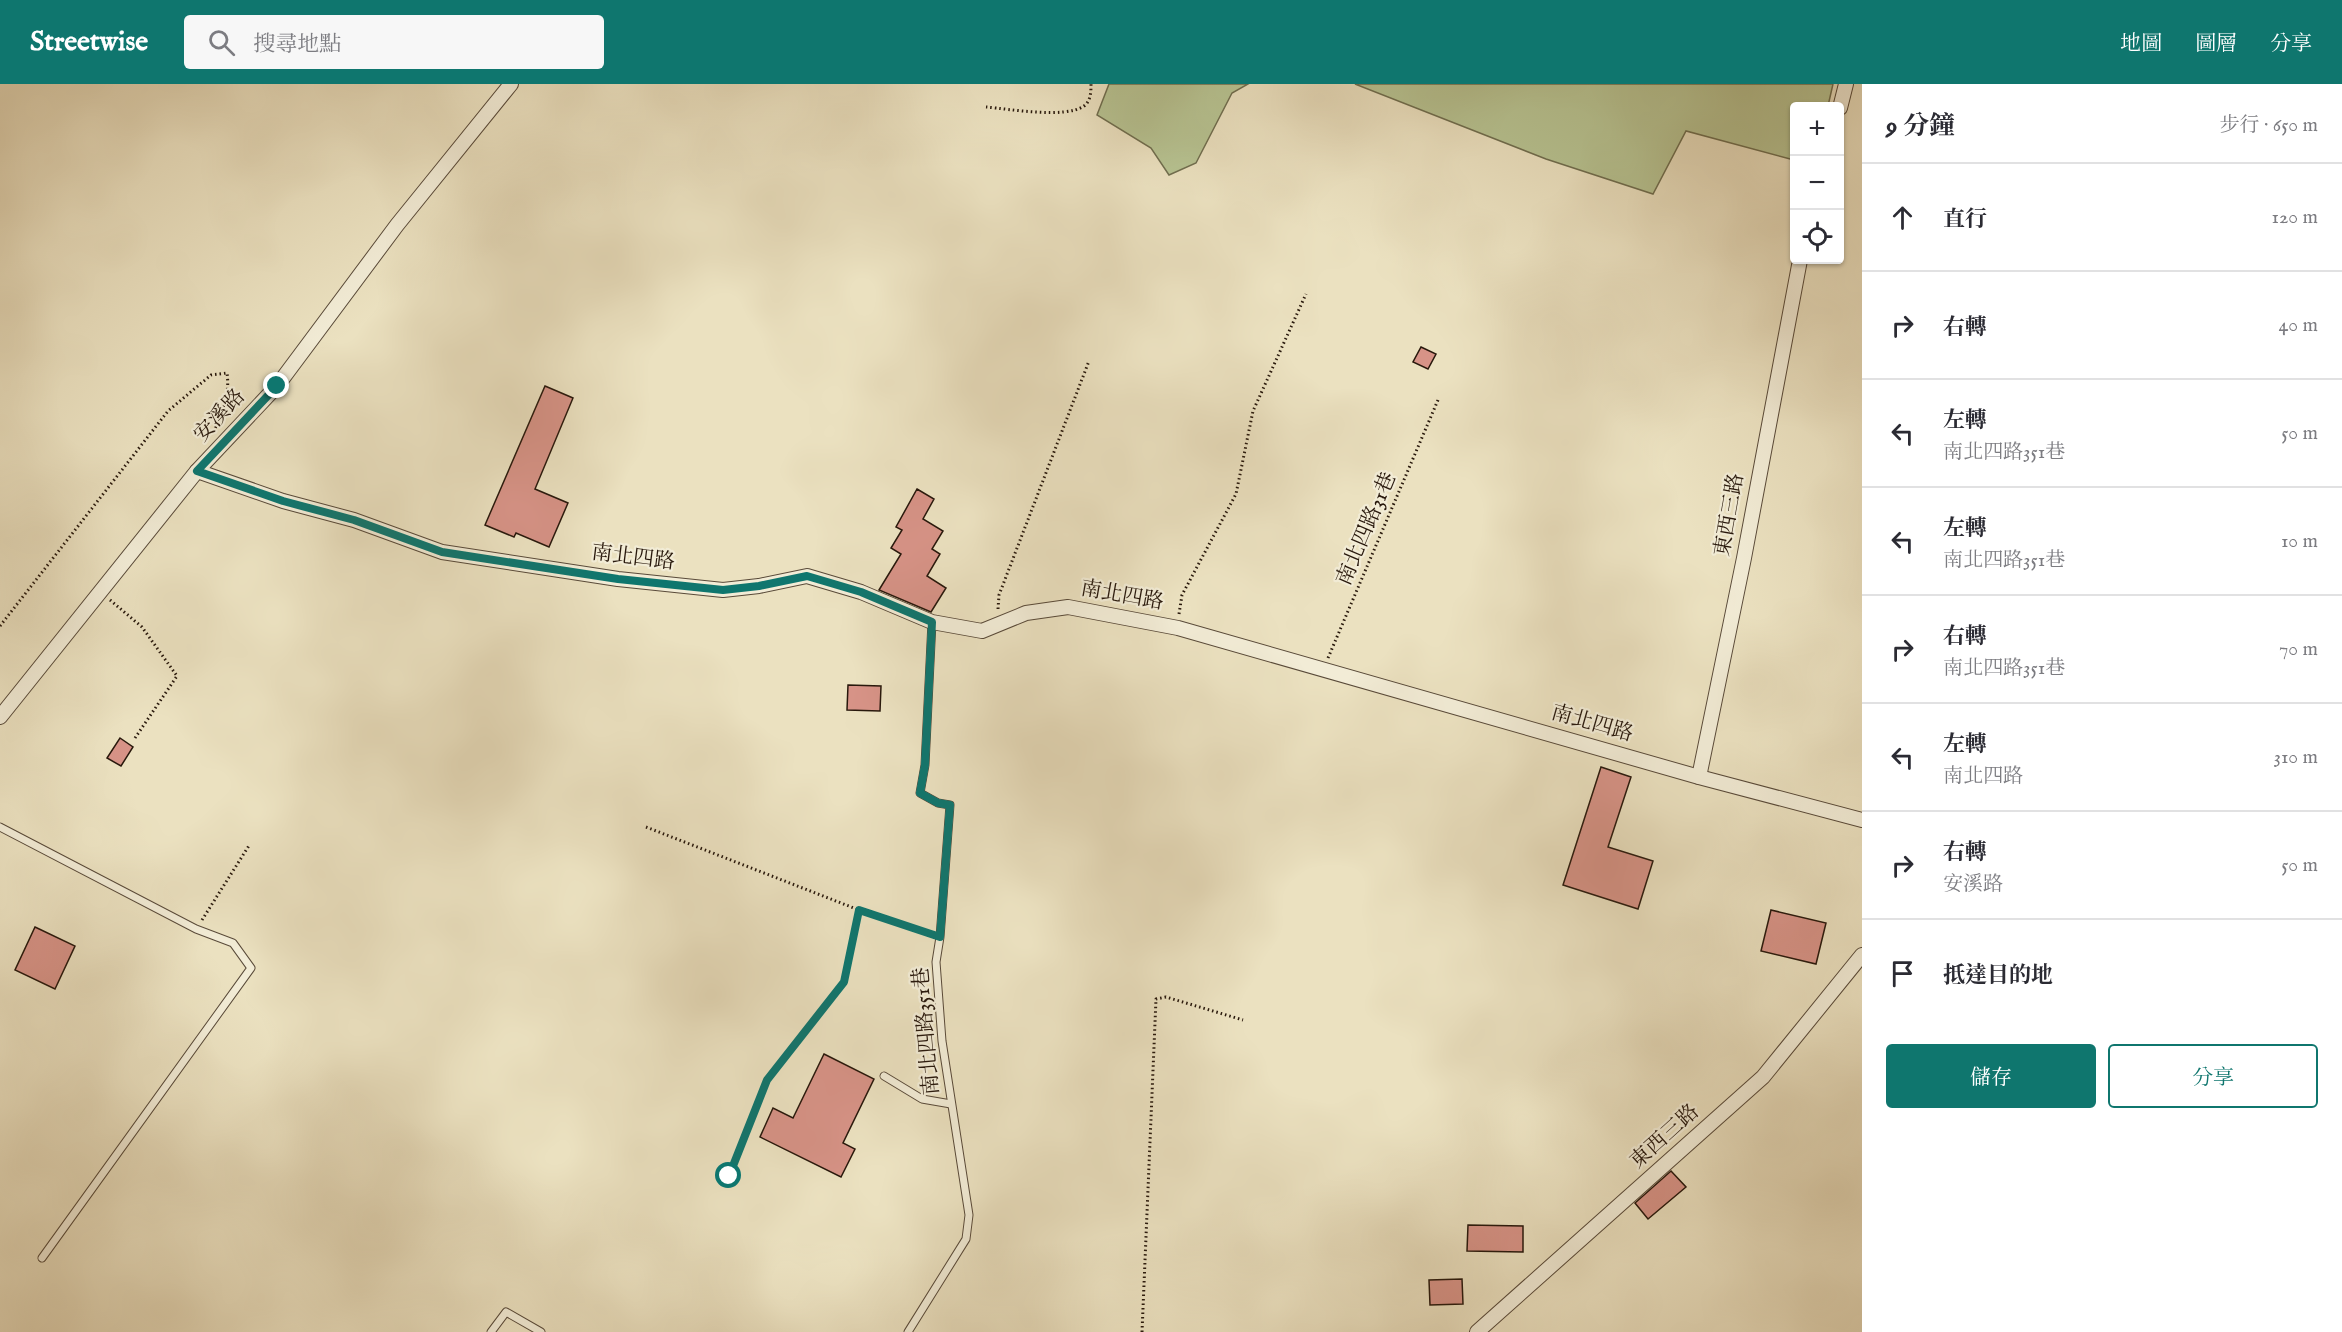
<!DOCTYPE html>
<html lang="zh-TW">
<meta charset="utf-8">
<style>
body{margin:0;font-family:"IM FELL English","Noto Serif TC",serif;background:#f7f7f7;color:#2b2b33}
.controls{position:absolute;right:18px;top:18px;display:grid;overflow:hidden;border-radius:6px;box-shadow:0 2px 4px #0004}
.controls button{width:54px;height:54px;display:grid;place-items:center;padding:0;border:0;border-bottom:2px solid #e1e1e2;background:#fff;color:#2b2b33;font:30px sans-serif}
.stop{position:absolute;width:18px;height:18px;margin:-14px;border:4px solid #0f766e;border-radius:50%;background:#fff}
.stop.end{background:#0f766e;border-color:#fff;box-shadow:0 2px 6px #0008}
.list{margin:0;padding:0;list-style:none}
h2{display:flex;justify-content:space-between;align-items:center;height:78px;margin:0;padding:0 24px;font-size:26px}
h2 small{font-size:20px;font-weight:400;color:#7c7c81}
.list li{display:grid;grid-template-columns:39px 1fr auto;gap:18px;align-items:center;box-sizing:border-box;height:108px;padding:0 24px;border-top:2px solid #e1e1e2}
.list b{display:block;font-size:22px;white-space:nowrap}
.list p{margin:0;font-size:20px;white-space:nowrap;color:#7c7c81}
.list em{font-size:20px;font-style:normal;color:#7c7c81}
.actions{display:flex;gap:12px;padding:18px 24px}
.actions a{flex:1;padding:14px 0;border:2px solid #0f766e;border-radius:6px;text-align:center;font-size:21px;color:#0f766e}
.actions .main{background:#0f766e;color:#fff}
.icon{flex:none;width:33px;height:33px;fill:none;stroke:currentColor;stroke-width:2;stroke-linecap:round;stroke-linejoin:round}
.map{position:relative;flex:none;width:1862px;height:1248px;overflow:hidden}
header{display:flex;align-items:center;gap:36px;box-sizing:border-box;height:84px;padding:0 30px;background:#0f766e;color:#fff}
header strong{font-size:28px}
nav{display:flex;gap:33px;margin-inline-start:auto;font-size:21px}
.search{width:420px;height:54px;background:#f7f7f7;display:flex;align-items:center;gap:15px;box-sizing:border-box;padding:0 21px;border-radius:6px;color:#7c7c81;font-size:22px}
main{display:flex}
aside{flex:1;background:#fff}
.map>svg:first-child{display:block}
.green{fill:#b7c392;stroke:#706e4f;stroke-width:1.5}
.building{fill:#d79387;stroke:#28180c;stroke-width:1.5}
.lines{fill:none;stroke-linecap:round;stroke-linejoin:round}
.lane-casing{stroke:#594a39;stroke-width:9}
.street-casing{stroke:#594a39;stroke-width:16}
.path{stroke:#28180c;stroke-width:3;stroke-dasharray:1.5 3;stroke-linecap:butt}
.lane{stroke:#f2ecd6;stroke-width:7}
.street{stroke:#f2ecd6;stroke-width:14}
.route{stroke:#0f766e;stroke-width:8}
.labels{text-anchor:middle;dominant-baseline:central;stroke-width:4.5;stroke-linejoin:round;paint-order:stroke}
.street-label{font-size:21px;fill:#28180c;stroke:#f2ecd6}
</style>
<header>
<strong>Streetwise</strong>
<div class="search"><svg class="icon" aria-label="search" viewBox="0 0 24 24"><circle cx="10" cy="10" r="6"/><path d="M15 15l6 6"/></svg>搜尋地點</div>
<nav><a>地圖</a><a>圖層</a><a>分享</a></nav>
</header>
<main>
<div class="map">
<svg width="1862" height="1248" viewBox="0 0 1862 1248">
<rect width="100%" height="100%" fill="#ebe1c0"/>
<filter id="stains"><feTurbulence type="fractalNoise" baseFrequency=".00333" numOctaves="4"/><feColorMatrix values="0 0 0 0 .2 0 0 0 0 .09 0 0 0 0 .02 0 0 0 .5 -.17"/></filter>
<radialGradient id="worn" r=".72"><stop offset=".6" stop-color="#630" stop-opacity="0"/><stop offset="1" stop-color="#630" stop-opacity=".3"/></radialGradient>
<g class="green">
<polygon points="1109,0 1248,0 1232,9 1196,79 1169,91 1151,64 1097,31"/>
<polygon points="1355,0 1833,0 1828,22 1794,22 1794,76 1686,47 1653,110 1546,75"/>
</g>
<g class="building">
<polygon points="1421,263 1436,270 1428,285 1413,278"/>
<polygon points="545,302 573,314 535,405 568,419 549,463 516,449 514,453 485,441"/>
<polygon points="917,405 934,415 923,435 943,447 932,465 940,470 927,492 946,504 931,528 879,506 901,470 891,464 902,446 896,443"/>
<polygon points="848,601 881,602 880,627 847,626"/>
<polygon points="120,654 133,663 121,682 107,674"/>
<polygon points="1601,683 1631,693 1608,763 1653,777 1638,825 1563,801"/>
<polygon points="1771,826 1826,839 1816,880 1761,867"/>
<polygon points="35,843 75,862 55,905 15,886"/>
<polygon points="824,970 874,995 843,1059 855,1065 841,1093 760,1053 773,1024 793,1034"/>
<polygon points="1671,1087 1686,1103 1648,1135 1635,1119"/>
<polygon points="1468,1141 1523,1142 1523,1168 1467,1167"/>
<polygon points="1462,1195 1463,1220 1430,1221 1429,1196"/>
</g>
<g class="lines">
<defs>
<g id="lane">
<polyline points="0,743 196,845 233,859 251,884 42,1174"/>
<polyline points="884,992 922,1015 951,1020"/>
<polyline points="491,1248 506,1228 541,1248"/>
<polyline points="908,1248 966,1155 969,1131 942,957 936,878 940,853 950,721 938,719 920,709 925,681 932,538"/>
</g>
<g id="street">
<polyline points="1840,24 1846,0"/>
<polyline points="197,387 283,417 354,436 442,468 618,495 723,506 759,502 807,492 861,508 932,538 982,547 1026,529 1068,523 1178,544 1699,693 1862,736"/>
<polyline points="0,633 197,387 277,302 397,141 511,0"/>
<polyline points="1699,693 1744,474 1800,176"/>
<polyline points="1477,1248 1763,993 1862,871"/>
</g>
</defs>
<use href="#lane" class="lane-casing"/>
<use href="#street" class="street-casing"/>
<g class="path">
<path d="M986,23C1010,25 1065,35 1084,22C1091,17 1091,7 1091,0"/>
<polyline points="110,516 142,543 177,592 135,654"/>
<polyline points="998,525 999,511 1089,277"/>
<polyline points="1179,530 1182,511 1236,410 1253,327 1306,210"/>
<path d="M0,542L168,327L211,291L227,289C230,310 223,327 214,347"/>
<polyline points="1328,574 1438,316"/>
<polyline points="646,743 859,826 930,850"/>
<polyline points="202,836 250,760"/>
<polyline points="729,1092 767,996 844,899 859,826"/>
<polyline points="1142,1248 1156,915 1166,913 1243,936"/>
</g>
<use href="#lane" class="lane"/>
<use href="#street" class="street"/>
</g>
<g class="lines">
<polyline class="route" points="277,302 197,387 283,417 354,436 442,468 618,495 723,506 759,502 807,492 861,508 932,538 925,681 920,709 938,719 950,721 940,853 859,826 844,898 767,996 729,1092"/>
</g>
<g class="labels">
<g class="street-label">
<text transform="translate(220 332) rotate(-47)">安溪路</text>
<text transform="translate(1730 431) rotate(-80)">東西三路</text>
<text transform="translate(1367 445) rotate(-67)">南北四路31巷</text>
<text transform="translate(633 474) rotate(7)">南北四路</text>
<text transform="translate(1122 512) rotate(10)">南北四路</text>
<text transform="translate(1592 640) rotate(16)">南北四路</text>
<text transform="translate(927 947) rotate(-95)">南北四路351巷</text>
<text transform="translate(1665 1053) rotate(-42)">東西三路</text>
</g>
</g>
<rect width="100%" height="100%" filter="url(#stains)"/>
<rect width="100%" height="100%" fill="url(#worn)"/>
</svg>
<div class="controls">
<button>+</button>
<button>−</button>
<button><svg class="icon" aria-label="locate" viewBox="0 0 24 24"><circle cx="12" cy="12" r="6"/><path d="M12 2v4M12 18v4M2 12h4M18 12h4"/></svg></button>
</div>
<div class="stop" style="left:729px;top:1092px"></div>
<div class="stop end" style="left:277px;top:302px"></div>
</div>
<aside>
<h2>9 分鐘<small>步行 · 650 m</small></h2>
<ul class="list">
<li><svg class="icon" aria-label="ahead" viewBox="0 0 24 24"><path d="M12 20V5M6 11l6-6 6 6"/></svg><div><b>直行</b></div><em>120 m</em></li>
<li><svg class="icon" aria-label="right" viewBox="0 0 24 24"><path d="M7 20v-9h11M14 6l5 5-5 5"/></svg><div><b>右轉</b></div><em>40 m</em></li>
<li><svg class="icon" aria-label="left" viewBox="0 0 24 24"><path d="M17 20v-9H6M10 6l-5 5 5 5"/></svg><div><b>左轉</b><p>南北四路351巷</p></div><em>50 m</em></li>
<li><svg class="icon" aria-label="left" viewBox="0 0 24 24"><path d="M17 20v-9H6M10 6l-5 5 5 5"/></svg><div><b>左轉</b><p>南北四路351巷</p></div><em>10 m</em></li>
<li><svg class="icon" aria-label="right" viewBox="0 0 24 24"><path d="M7 20v-9h11M14 6l5 5-5 5"/></svg><div><b>右轉</b><p>南北四路351巷</p></div><em>70 m</em></li>
<li><svg class="icon" aria-label="left" viewBox="0 0 24 24"><path d="M17 20v-9H6M10 6l-5 5 5 5"/></svg><div><b>左轉</b><p>南北四路</p></div><em>310 m</em></li>
<li><svg class="icon" aria-label="right" viewBox="0 0 24 24"><path d="M7 20v-9h11M14 6l5 5-5 5"/></svg><div><b>右轉</b><p>安溪路</p></div><em>50 m</em></li>
<li><svg class="icon" aria-label="arrive" viewBox="0 0 24 24"><path d="M6 21V4h12l-3 4 3 4H6"/></svg><div><b>抵達目的地</b></div></li>
</ul>
<div class="actions"><a class="main">儲存</a><a>分享</a></div>
</aside>
</main>
